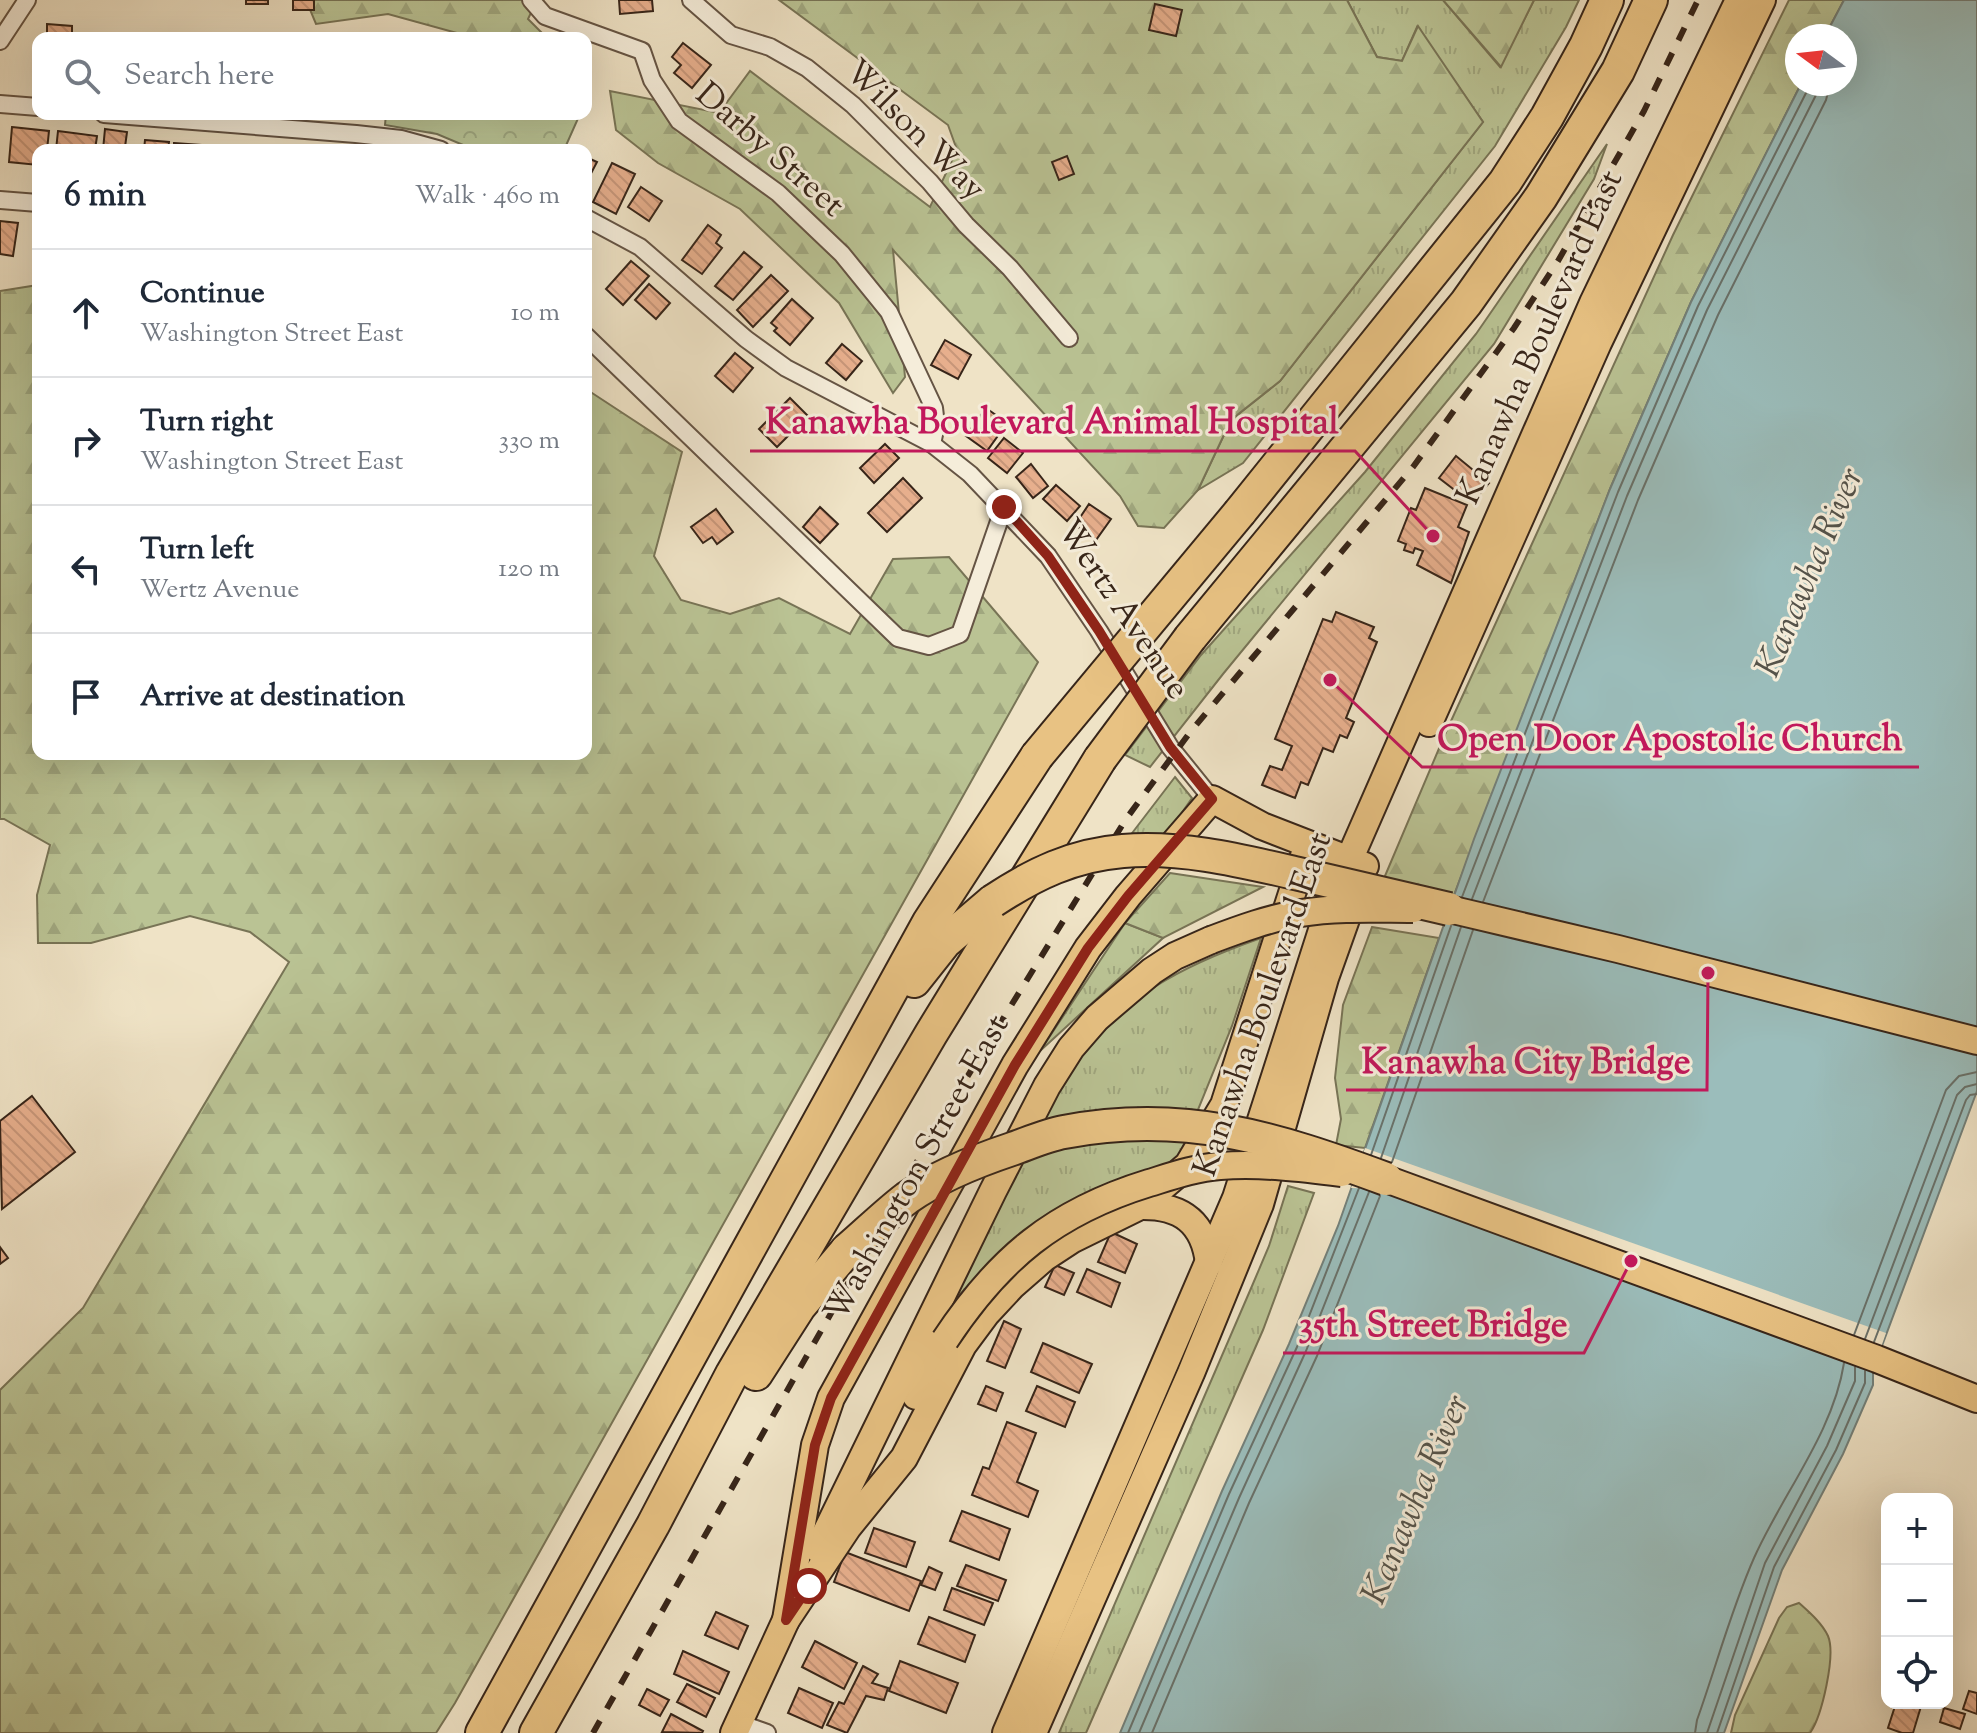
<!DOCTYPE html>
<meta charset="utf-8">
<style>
body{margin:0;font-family:"Sorts Mill Goudy",serif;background:#f6f6f7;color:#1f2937}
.controls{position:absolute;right:24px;bottom:24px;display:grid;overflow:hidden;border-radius:16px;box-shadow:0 8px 32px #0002}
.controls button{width:72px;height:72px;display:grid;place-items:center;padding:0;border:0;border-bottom:2px solid #e0e1e3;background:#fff;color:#1f2937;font:40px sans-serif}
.compass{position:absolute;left:1785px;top:24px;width:72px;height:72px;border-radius:50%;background:#fff;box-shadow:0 8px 32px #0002;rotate:285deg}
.stop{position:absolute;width:24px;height:24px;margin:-18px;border:6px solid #8f2418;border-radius:50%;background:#fff}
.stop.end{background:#8f2418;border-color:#fff;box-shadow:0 2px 8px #0008}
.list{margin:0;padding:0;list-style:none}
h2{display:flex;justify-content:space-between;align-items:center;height:104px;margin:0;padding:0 32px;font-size:34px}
h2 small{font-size:26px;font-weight:400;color:#747a83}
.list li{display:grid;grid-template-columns:52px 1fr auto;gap:24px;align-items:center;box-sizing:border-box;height:128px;padding:0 32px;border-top:2px solid #e0e1e3}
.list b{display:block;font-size:30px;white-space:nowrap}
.list p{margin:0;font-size:26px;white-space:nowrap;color:#747a83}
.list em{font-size:26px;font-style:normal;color:#747a83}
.icon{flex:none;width:44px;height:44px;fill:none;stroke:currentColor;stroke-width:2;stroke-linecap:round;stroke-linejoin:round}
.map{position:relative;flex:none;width:1977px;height:1733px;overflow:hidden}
.search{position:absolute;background:#fff;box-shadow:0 8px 32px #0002;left:32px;top:32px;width:560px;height:88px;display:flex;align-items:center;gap:20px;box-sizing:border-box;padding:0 28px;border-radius:16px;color:#747a83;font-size:30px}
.panel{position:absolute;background:#fff;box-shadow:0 8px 32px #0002;left:32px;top:144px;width:560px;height:616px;border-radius:16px}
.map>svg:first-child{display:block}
.grass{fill:url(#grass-tufts);stroke:#787456;stroke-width:2}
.forest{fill:url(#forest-firs);stroke:#787456;stroke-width:2}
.park{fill:url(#park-crowns);stroke:#787456;stroke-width:2}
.water{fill:#9bbdbb;stroke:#73807a;stroke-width:2}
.pier{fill:#efe3c6}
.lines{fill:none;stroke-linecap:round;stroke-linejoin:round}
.shore{stroke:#69716a;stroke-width:2}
.building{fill:url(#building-back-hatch);stroke:#372519;stroke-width:2}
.minor-casing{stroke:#655444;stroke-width:20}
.primary-casing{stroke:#372519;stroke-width:30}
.motorway-casing{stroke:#372519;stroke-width:36}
.minor{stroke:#f5edda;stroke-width:16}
.primary{stroke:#e8c283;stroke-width:26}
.motorway{stroke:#e8c283;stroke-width:32}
.rail{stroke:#372519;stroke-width:6;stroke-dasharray:14 14;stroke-linecap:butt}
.primary-bridge-casing{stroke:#372519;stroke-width:30;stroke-linecap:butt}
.motorway-bridge-casing{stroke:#372519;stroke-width:36;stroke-linecap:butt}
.primary-bridge{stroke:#e8c283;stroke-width:26}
.motorway-bridge{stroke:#e8c283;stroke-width:32}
.route{stroke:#8f2418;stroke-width:10}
.labels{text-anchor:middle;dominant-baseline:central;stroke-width:6;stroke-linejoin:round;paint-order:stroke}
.street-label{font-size:34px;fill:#372519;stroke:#f5edda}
.water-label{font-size:36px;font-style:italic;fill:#55534a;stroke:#f5edda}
.leader{fill:none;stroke:#c2185b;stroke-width:3}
.callout-dot{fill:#c2185b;stroke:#f5edda;stroke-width:3}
.callout-label{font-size:36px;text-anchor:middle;font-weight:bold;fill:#c2185b;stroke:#f5edda;stroke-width:6;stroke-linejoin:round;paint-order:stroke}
</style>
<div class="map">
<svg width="1977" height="1733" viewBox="0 0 1977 1733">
<defs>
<pattern id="grass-tufts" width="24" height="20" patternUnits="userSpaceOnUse" patternTransform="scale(2)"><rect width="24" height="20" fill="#bac394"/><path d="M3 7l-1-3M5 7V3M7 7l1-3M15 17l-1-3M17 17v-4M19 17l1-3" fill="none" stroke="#a0a77f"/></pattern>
<pattern id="forest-firs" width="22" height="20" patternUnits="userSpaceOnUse" patternTransform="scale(2)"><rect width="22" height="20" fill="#bac394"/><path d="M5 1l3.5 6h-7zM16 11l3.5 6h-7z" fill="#a0a77f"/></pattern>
<pattern id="park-crowns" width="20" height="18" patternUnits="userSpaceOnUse" patternTransform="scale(2)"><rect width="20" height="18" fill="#bac394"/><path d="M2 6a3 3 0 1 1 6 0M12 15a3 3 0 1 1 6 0" fill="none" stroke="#a0a77f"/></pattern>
<pattern id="building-back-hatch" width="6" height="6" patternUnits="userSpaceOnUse" patternTransform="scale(2)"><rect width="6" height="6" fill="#e7af8d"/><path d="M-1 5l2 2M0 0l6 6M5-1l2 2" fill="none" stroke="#c79679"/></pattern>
</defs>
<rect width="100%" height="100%" fill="#efe3c6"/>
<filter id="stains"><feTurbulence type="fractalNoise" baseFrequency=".0025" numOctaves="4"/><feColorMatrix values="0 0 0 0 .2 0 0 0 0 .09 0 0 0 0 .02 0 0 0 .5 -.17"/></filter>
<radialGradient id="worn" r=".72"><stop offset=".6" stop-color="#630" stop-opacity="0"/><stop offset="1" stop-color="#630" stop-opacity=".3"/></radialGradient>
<g class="grass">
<polygon points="1347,0 1443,0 1500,67 1534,0 1579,0 1566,27 1495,146 1243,463 1198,490 1231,420 1280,381 1483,122 1417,27 1402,61 1377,57"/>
<polygon points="1607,144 1594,179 1494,344 1223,674 1150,767 1125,755 1201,655 1365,472 1476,334"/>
<polygon points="1175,777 1192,798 1161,843 1126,841"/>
<polygon points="1125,923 1163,938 1040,1051"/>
<path d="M1261,938L1232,1026L1176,1164L1076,1200L1034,1223L943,1310C995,1205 1054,1052 1156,986C1189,965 1224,951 1261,938Z"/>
<polygon points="1288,1186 1314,1193 1263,1330 1086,1733 1059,1733 1252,1286 1269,1246"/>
</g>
<g class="forest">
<polygon points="306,0 537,0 528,19 547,38 475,38 388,14 316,24"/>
<polygon points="779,0 1347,0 1377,57 1402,61 1418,26 1483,122 1280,381 1231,420 1198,490 1164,528 1138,526 1120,496 893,250 905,377 893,393 839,303 740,209 658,163 616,130 610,91 719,113 750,71 930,207 957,150 948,125"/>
<polygon points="1443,0 1534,0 1501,67"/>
<polygon points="1789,0 1844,0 1825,36 1797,36 1797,84 1801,84 1691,302 1610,489 1454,895 1382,883 1446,732 1673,235"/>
<polygon points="38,285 38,754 586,754 586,389 682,452 654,556 681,600 730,614 779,598 850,634 893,559 949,557 1038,662 455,1703 436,1733 0,1733 0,1390 83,1308 289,962 250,932 190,916 91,943 38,943 37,895 50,845 4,819 0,819 0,291"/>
<polygon points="1170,873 1263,887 1163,938 1125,923"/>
<polygon points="1372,927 1439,938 1365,1148 1336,1145 1341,1119 1335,1078 1343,1005"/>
<path d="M1799,1603C1809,1612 1822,1623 1828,1636C1836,1655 1822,1716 1810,1733H1731L1735,1715L1779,1618L1787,1607Z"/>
</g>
<polygon class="park" points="386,114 580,114 564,150 475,150 437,134 385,125"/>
<polygon class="water" points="1844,0 1977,0 1977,1091 1873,1370 1873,1385 1843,1454 1782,1570 1724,1733 1120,1733 1222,1491 1289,1344 1338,1226 1474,839 1610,489 1691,302 1801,84 1845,84 1845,36 1825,36"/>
<polygon class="pier" points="1365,1148 1886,1333 1873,1370 1385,1189 1351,1188"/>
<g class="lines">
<g class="shore">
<polyline points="1462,897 1618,492 1698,306 1807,91 1808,84"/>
<polyline points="1472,899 1627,496 1707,310 1816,95 1818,84"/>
<polyline points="1483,902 1638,500 1718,315 1826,100 1830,84"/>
<polyline points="1371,1155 1451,926"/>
<polyline points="1381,1158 1461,927"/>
<polyline points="1392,1162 1473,930"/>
<polyline points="1854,1335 1946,1090 1959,1076 1977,1072"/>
<polyline points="1865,1339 1957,1095 1965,1087 1977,1084"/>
<polyline points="1874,1342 1966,1100 1970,1095 1977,1094"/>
<polyline points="1128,1733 1229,1494 1297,1347 1359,1188"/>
<polyline points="1139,1733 1239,1498 1306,1351 1369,1192"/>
<polyline points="1152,1733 1249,1503 1317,1356 1380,1196"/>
<path d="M1695,1733L1697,1720C1716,1667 1731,1610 1754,1558C1783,1493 1833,1433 1844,1363"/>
<polyline points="1707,1733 1765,1563 1827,1446 1855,1381 1855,1367"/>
<polyline points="1717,1733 1774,1567 1836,1450 1865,1383 1865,1371"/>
</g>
</g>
<g class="building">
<rect x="246" y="0" width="22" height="4"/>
<rect x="293" y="0" width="21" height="10"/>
<polygon points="619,0 652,0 653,11 620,14"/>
<polygon points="1155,4 1182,10 1176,36 1149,30"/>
<polygon points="47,24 72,26 72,37 47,36"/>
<polygon points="683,43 711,65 692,88 674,73 681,65 672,57"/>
<polygon points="12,127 49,131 47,150 38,150 38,165 9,162"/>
<polygon points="105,129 127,132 125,147 132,150 103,150"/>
<polygon points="58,131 97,136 95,150 56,150"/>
<polygon points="145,140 169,142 168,150 144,150"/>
<polygon points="174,143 201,145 201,150 174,150"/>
<polygon points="1067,156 1074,174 1059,180 1052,162"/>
<polygon points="586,157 597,162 586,183"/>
<polygon points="612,163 635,174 616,214 593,202"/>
<polygon points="641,187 662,201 649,221 628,207"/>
<polygon points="0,221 18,223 13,256 0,254"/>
<polygon points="708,225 721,235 716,243 722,248 702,274 682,260"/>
<polygon points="744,252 762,267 733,300 715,286"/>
<polygon points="631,261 649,276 623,305 606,289"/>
<polygon points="771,275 788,291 753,327 737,310"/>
<polygon points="649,284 670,303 656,319 635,300"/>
<polygon points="792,299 813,318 790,345 774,331 777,328 771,323"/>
<polygon points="945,340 971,355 958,379 931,365"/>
<polygon points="842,344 862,361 846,380 826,363"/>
<polygon points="735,353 753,368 733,392 715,376"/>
<polygon points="790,398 808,416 777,447 759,429"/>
<polygon points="986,408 1007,423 987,451 966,436"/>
<polygon points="1004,438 1023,453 1007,473 988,458"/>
<polygon points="885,444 899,458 874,483 860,468"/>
<polygon points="1456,456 1489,483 1476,498 1466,490 1461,495 1439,478"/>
<polygon points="1031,464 1048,486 1033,498 1016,477"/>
<polygon points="903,478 922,498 887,532 868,513"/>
<polygon points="1056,485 1080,506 1067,521 1043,499"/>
<polygon points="1425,488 1467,505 1458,527 1469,532 1451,583 1417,565 1423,551 1415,548 1413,553 1404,550 1406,544 1398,541 1411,508 1416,510"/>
<polygon points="1089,504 1111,519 1096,540 1075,525"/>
<polygon points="820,507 838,524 820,543 803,527"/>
<polygon points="716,509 733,532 717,544 712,537 703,543 691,527"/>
<polygon points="1336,612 1374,627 1369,638 1377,642 1346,718 1354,722 1347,738 1340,735 1333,752 1323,748 1308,785 1301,782 1295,798 1262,785 1270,766 1282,770 1292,746 1275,739 1323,619 1332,622"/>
<polygon points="32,1096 75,1152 2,1209 0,1121"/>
<polygon points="1111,1232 1137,1244 1125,1273 1098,1262"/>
<polygon points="0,1247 8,1258 0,1264"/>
<polygon points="1055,1265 1074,1273 1064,1295 1045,1287"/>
<polygon points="1087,1269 1120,1283 1111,1307 1077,1292"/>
<polygon points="1004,1321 1021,1329 1005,1368 987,1361"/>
<polygon points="1043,1343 1092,1364 1079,1393 1031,1372"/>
<polygon points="986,1386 1003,1393 996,1411 978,1404"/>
<polygon points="1037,1386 1075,1402 1065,1427 1026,1411"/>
<polygon points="1007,1422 1036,1433 1017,1482 1038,1491 1028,1517 972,1495 983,1467 989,1469"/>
<polygon points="962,1511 1010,1529 999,1560 950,1541"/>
<polygon points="874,1528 915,1542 906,1567 865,1553"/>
<polygon points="845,1552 921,1581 909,1611 834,1582"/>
<polygon points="966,1565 1006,1580 998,1601 957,1586"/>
<polygon points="929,1567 942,1573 935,1590 921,1585"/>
<polygon points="952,1588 993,1603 984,1625 944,1610"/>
<polygon points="716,1612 748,1626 738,1649 705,1635"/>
<polygon points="929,1617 975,1635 965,1662 918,1644"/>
<polygon points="815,1641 857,1663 844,1689 802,1667"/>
<polygon points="683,1651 729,1672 719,1694 674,1674"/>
<polygon points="900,1661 958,1683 946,1713 889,1691"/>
<polygon points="863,1666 878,1674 872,1683 888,1688 884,1700 866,1696 847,1733 827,1725 839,1702 844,1704"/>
<polygon points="687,1684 715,1698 706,1717 677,1702"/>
<polygon points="799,1688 833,1703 822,1728 788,1713"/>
<polygon points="647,1689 669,1700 660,1716 639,1705"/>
<polygon points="1969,1691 1977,1693 1977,1714 1963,1709"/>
<polygon points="1896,1703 1922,1703 1913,1733 1902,1733 1888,1728"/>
<polygon points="1944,1708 1965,1714 1960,1729 1940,1722"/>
<polygon points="671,1714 703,1731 702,1733 662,1732"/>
</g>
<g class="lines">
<defs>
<g id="minor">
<polyline points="531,0 545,16 642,51 652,80 679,121 778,193 842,254 889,312 934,408 936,425 932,444"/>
<polyline points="691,0 731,35 770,47 807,68 853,105 930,182 966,225 1010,268 1069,338"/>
<polyline points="0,41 27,0"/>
<polyline points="0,104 38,107"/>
<polyline points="104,114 356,134 401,139 441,150"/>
<polyline points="0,200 38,203"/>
<polyline points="586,218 640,247 746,339 786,368 932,444 970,474 1048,556 1099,631 1170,747 1212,799"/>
<polyline points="586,336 898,638 929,646 960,634 1004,507"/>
<polyline points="739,1723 767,1733"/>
</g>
<g id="primary">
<polyline points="1429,723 1598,343 1762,0"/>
<polyline points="1449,909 1618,949 1977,1041"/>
<polyline points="1386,1179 1877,1359 1977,1399"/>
<path d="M1140,1206C1181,1205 1204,1222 1209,1263"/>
<polyline points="916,1396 945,1340"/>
<polyline points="818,1549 993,1191 1047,1086 1071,1048 1097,1018 1152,971 1175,956 1211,940"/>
<polyline points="786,1620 815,1445 831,1398 1015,1065 1088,948 1128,896 1212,799 1262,826 1365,866"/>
<polyline points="734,1733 786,1620 848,1527 904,1458 963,1345 986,1314 1012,1286 1044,1258 1073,1239 1140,1206 1188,1165 1224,1105 1304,856"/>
<polyline points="1006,1733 1236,1198 1332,899 1593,303 1739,0"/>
<polyline points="1033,1733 1191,1373 1260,1204 1325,978 1356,891"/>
</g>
<g id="motorway">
<polyline points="1240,512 1505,182 1547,117 1586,46 1607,0"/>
<polyline points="1190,638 1466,303 1541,197 1618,71 1651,0"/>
<polyline points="914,981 945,942 993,901"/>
<polyline points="756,1374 799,1307 847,1250"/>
<polyline points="482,1733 929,922 1037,756"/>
<polyline points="536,1733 653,1525 732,1374 931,1034 1100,759"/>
</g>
</defs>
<use href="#minor" class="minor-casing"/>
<use href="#primary" class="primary-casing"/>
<use href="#motorway" class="motorway-casing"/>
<use href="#minor" class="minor"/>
<use href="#primary" class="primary"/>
<use href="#motorway" class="motorway"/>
<polyline class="rail" points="593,1733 940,1121 1126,819 1191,731 1413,467 1514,328 1558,261 1644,111 1698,0"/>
<defs>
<g id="primary-bridge">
<path d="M1211,940C1240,929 1270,918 1301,913C1338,907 1376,909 1413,909"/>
<path d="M945,1340C999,1258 1055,1212 1149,1183C1172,1176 1195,1168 1220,1166C1261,1163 1302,1168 1342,1173"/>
</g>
<g id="motorway-bridge">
<polyline points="1037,756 1240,512"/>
<polyline points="1100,759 1190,638"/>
<path d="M993,901C1034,874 1073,855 1123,851C1182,846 1242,861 1299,874C1349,886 1399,897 1449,909"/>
<path d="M847,1250C867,1233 886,1214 907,1198C938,1176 976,1161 1012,1149C1029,1143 1047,1135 1064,1132C1184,1109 1275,1138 1386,1179"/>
</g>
</defs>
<use href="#primary-bridge" class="primary-bridge-casing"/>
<use href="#motorway-bridge" class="motorway-bridge-casing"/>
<use href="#primary-bridge" class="primary-bridge"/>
<use href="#motorway-bridge" class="motorway-bridge"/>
</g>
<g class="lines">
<polyline class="route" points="809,1586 786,1620 815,1445 831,1398 1015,1065 1088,948 1128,896 1212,799 1170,747 1099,631 1048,556 1004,507"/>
</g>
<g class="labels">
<g class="street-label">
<text transform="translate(914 131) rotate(45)">Wilson Way</text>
<text transform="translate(769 151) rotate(41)">Darby Street</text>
<text transform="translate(1541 338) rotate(-66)">Kanawha Boulevard East</text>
<text transform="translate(1122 610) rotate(56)">Wertz Avenue</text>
<text transform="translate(1264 1005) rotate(-71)">Kanawha Boulevard East</text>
<text transform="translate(918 1169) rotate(-61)">Washington Street East</text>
</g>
<g class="water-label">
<text transform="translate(1811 573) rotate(-67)">Kanawha River</text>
<text transform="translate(1417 1500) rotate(-67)">Kanawha River</text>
</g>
</g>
<path class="leader" d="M1433 536L1355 451H750M1330 680L1422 767H1919M1708 973L1707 1090H1346M1631 1261L1584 1353H1283"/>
<g class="callout-dot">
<circle cx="1433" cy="536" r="8"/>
<circle cx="1330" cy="680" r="8"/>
<circle cx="1708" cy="973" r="8"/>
<circle cx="1631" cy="1261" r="8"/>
</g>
<g class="callout-label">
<text x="1052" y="433">Kanawha Boulevard Animal Hospital</text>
<text x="1670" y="750">Open Door Apostolic Church</text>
<text x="1526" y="1073">Kanawha City Bridge</text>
<text x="1433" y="1336">35th Street Bridge</text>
</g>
<rect width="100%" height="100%" filter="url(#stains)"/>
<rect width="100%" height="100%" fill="url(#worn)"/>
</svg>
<div class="controls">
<button>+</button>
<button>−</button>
<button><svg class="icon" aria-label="locate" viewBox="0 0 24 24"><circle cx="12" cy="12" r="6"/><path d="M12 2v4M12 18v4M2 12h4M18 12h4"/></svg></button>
</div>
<svg class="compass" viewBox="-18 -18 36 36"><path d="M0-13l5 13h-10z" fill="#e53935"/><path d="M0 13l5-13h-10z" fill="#747a83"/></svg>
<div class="stop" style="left:809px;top:1586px"></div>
<div class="stop end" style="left:1004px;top:507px"></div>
<div class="search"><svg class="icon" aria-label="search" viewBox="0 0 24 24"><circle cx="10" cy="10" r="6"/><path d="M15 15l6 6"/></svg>Search here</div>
<section class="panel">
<h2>6 min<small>Walk · 460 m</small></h2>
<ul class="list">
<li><svg class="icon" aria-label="ahead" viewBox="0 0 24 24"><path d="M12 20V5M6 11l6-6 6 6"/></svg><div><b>Continue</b><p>Washington Street East</p></div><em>10 m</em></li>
<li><svg class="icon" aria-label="right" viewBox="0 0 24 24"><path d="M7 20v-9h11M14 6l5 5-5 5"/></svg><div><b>Turn right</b><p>Washington Street East</p></div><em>330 m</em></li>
<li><svg class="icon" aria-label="left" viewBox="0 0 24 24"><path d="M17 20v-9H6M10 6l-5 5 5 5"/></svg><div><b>Turn left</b><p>Wertz Avenue</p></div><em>120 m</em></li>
<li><svg class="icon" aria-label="arrive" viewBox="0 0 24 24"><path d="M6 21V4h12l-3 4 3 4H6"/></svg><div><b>Arrive at destination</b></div></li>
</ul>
</section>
</div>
